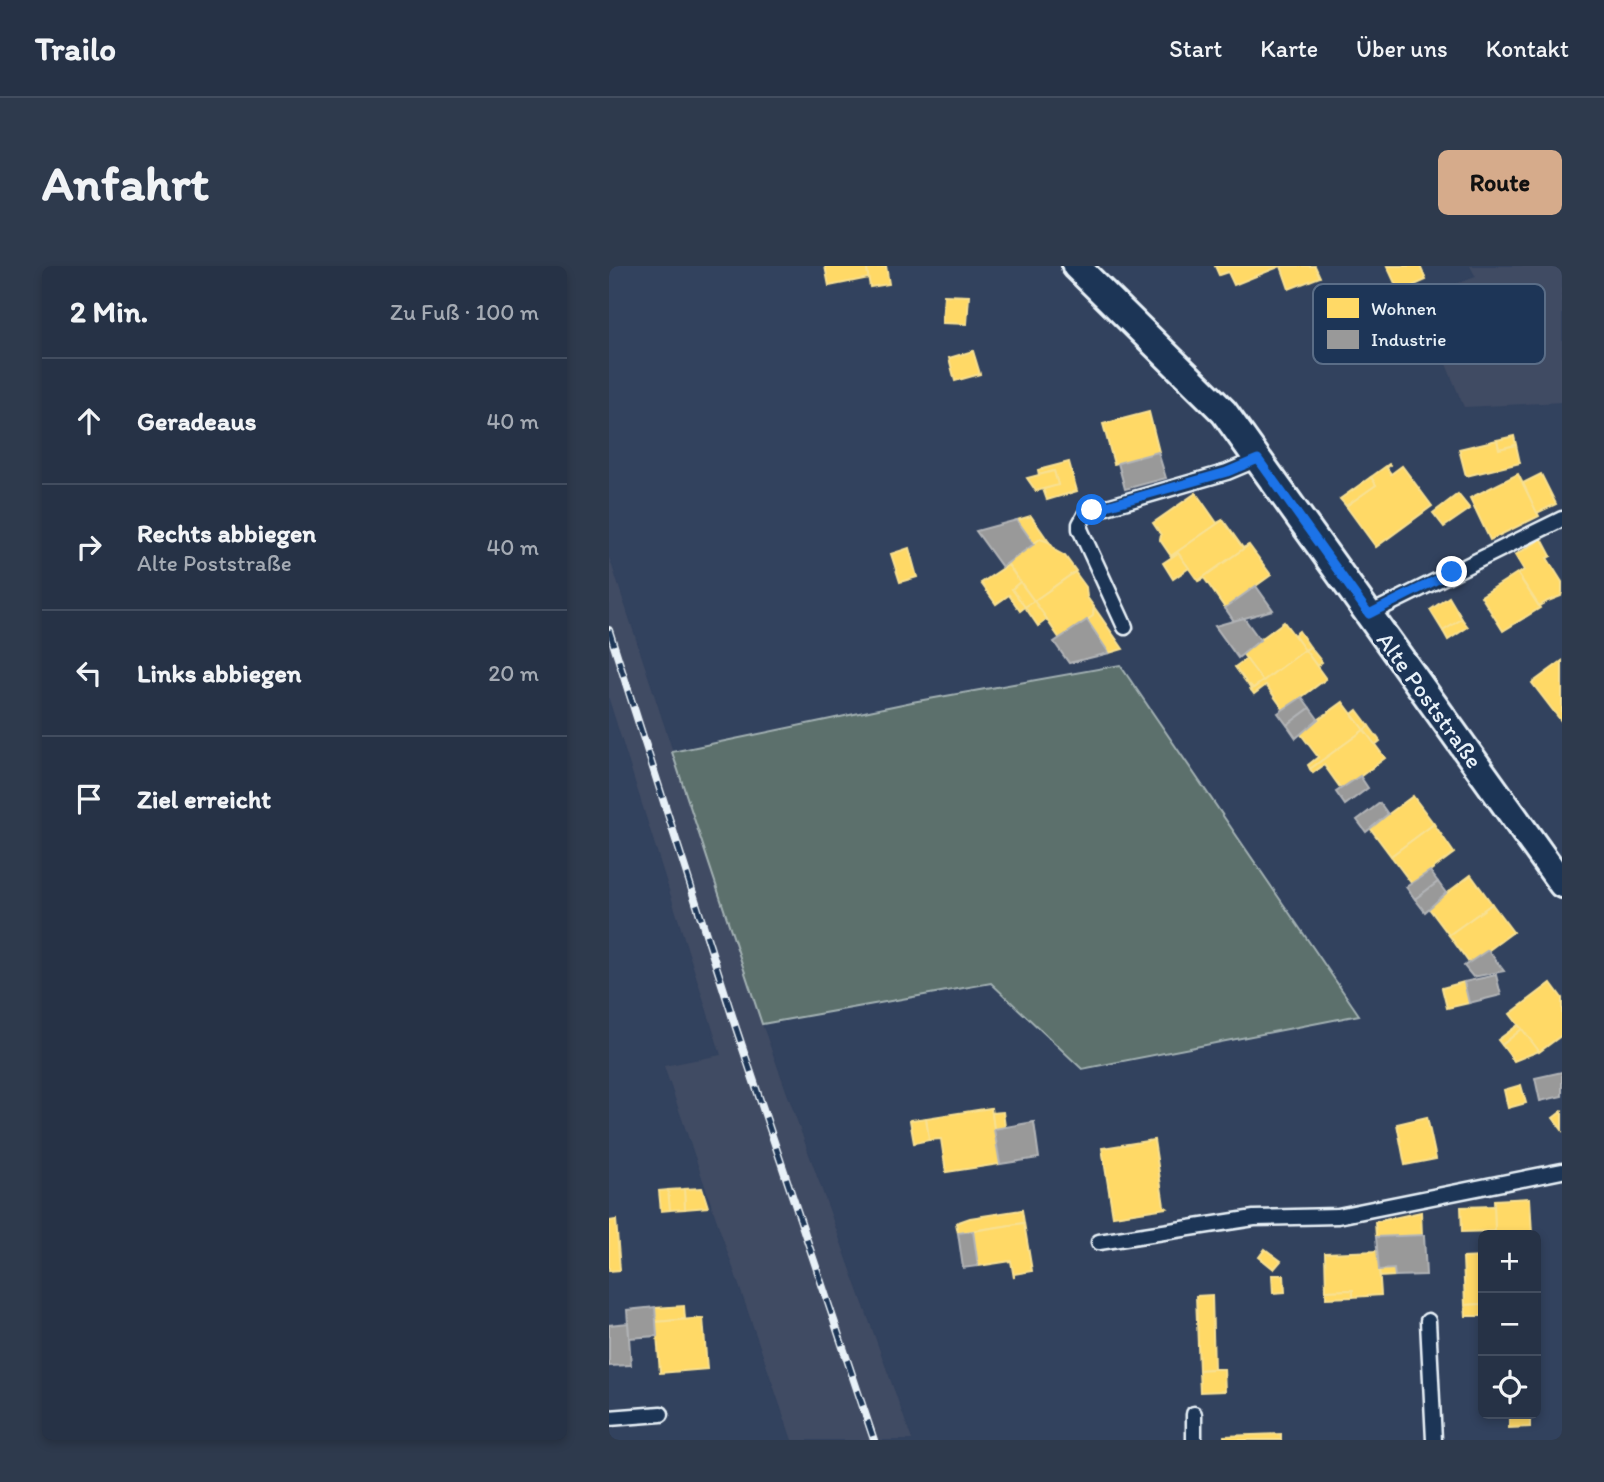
<!DOCTYPE html>
<html lang="de">
<meta charset="utf-8">
<style>
body{margin:0;font-family:Itim,sans-serif;background:#2e3a4d;color:#f1f3f6}
.controls{position:absolute;right:21px;bottom:21px;display:grid;overflow:hidden;border-radius:10px;box-shadow:0 4px 10px #0003}
.controls button{width:63px;height:63px;display:grid;place-items:center;padding:0;border:0;border-bottom:2px solid #424d5f;background:#263246;color:#f1f3f6;font:35px sans-serif}
.stop{position:absolute;width:21px;height:21px;margin:-16px;border:5px solid #1a73e8;border-radius:50%;background:#fff}
.stop.end{background:#1a73e8;border-color:#fff;box-shadow:0 2px 7px #0008}
.list{margin:0;padding:0;list-style:none}
h2{display:flex;justify-content:space-between;align-items:center;height:91px;margin:0;padding:0 28px;font-size:30px}
h2 small{font-size:23px;font-weight:400;color:#a4aab3}
.list li{display:grid;grid-template-columns:46px 1fr auto;gap:21px;align-items:center;box-sizing:border-box;height:126px;padding:0 28px;border-top:2px solid #424d5f}
.list b{display:block;font-size:26px;white-space:nowrap}
.list p{margin:0;font-size:23px;white-space:nowrap;color:#a4aab3}
.list em{font-size:23px;font-style:normal;color:#a4aab3}
.icon{flex:none;width:38px;height:38px;fill:none;stroke:currentColor;stroke-width:2;stroke-linecap:round;stroke-linejoin:round}
.map{position:relative;flex:none;width:953px;height:1174px;overflow:hidden;border-radius:10px}
header{display:flex;align-items:center;gap:42px;box-sizing:border-box;height:98px;padding:0 35px;background:#263246;border-bottom:2px solid #424d5f}
header strong{font-size:33px}
nav{display:flex;gap:38px;margin-inline-start:auto;font-size:24px}
.intro{display:flex;align-items:center;justify-content:space-between;box-sizing:border-box;height:168px;padding:0 42px}
h1{margin:0;font-size:49px}
.button{padding:18px 32px;border-radius:10px;background:#d6ab8b;color:#111;font-size:24px;font-weight:700}
main{display:flex;gap:42px;padding:0 42px}
aside{flex:1;background:#263246;border-radius:10px;box-shadow:0 4px 10px #0003}
.map>svg:first-child{display:block}
.built{fill:#414b63}
.green{fill:#5b706c;stroke:#a2b0b2;stroke-width:2}
.homes{fill:#ffd966;stroke:#f8e092;stroke-width:2}
.industry{fill:#999;stroke:#b1b3b6;stroke-width:2}
.lines{fill:none;stroke-linecap:round;stroke-linejoin:round}
.lane-casing{stroke:#e8f1f8;stroke-width:19}
.street-casing{stroke:#e8f1f8;stroke-width:32}
.lane{stroke:#1d3557;stroke-width:14}
.street{stroke:#1d3557;stroke-width:26}
.rail-casing{stroke:#e8f1f8;stroke-width:8}
.rail{stroke:#1d3557;stroke-width:5;stroke-dasharray:16;stroke-linecap:butt}
.route{stroke:#1a73e8;stroke-width:9}
.labels{text-anchor:middle;dominant-baseline:central;stroke-width:7;stroke-linejoin:round;paint-order:stroke}
.street-label{font-size:24px;fill:#e8f1f8;stroke:#1d3557}
.key{fill:#1d3557;stroke:#5a6d87;stroke-width:2}
.key-label{font-size:19px;fill:#e8f1f8}
</style>
<header>
<strong>Trailo</strong>
<nav><a>Start</a><a>Karte</a><a>Über uns</a><a>Kontakt</a></nav>
</header>
<div class="intro"><h1>Anfahrt</h1><a class="button">Route</a></div>
<main>
<aside>
<h2>2 Min.<small>Zu Fuß · 100 m</small></h2>
<ul class="list">
<li><svg class="icon" aria-label="ahead" viewBox="0 0 24 24"><path d="M12 20V5M6 11l6-6 6 6"/></svg><div><b>Geradeaus</b></div><em>40 m</em></li>
<li><svg class="icon" aria-label="right" viewBox="0 0 24 24"><path d="M7 20v-9h11M14 6l5 5-5 5"/></svg><div><b>Rechts abbiegen</b><p>Alte Poststraße</p></div><em>40 m</em></li>
<li><svg class="icon" aria-label="left" viewBox="0 0 24 24"><path d="M17 20v-9H6M10 6l-5 5 5 5"/></svg><div><b>Links abbiegen</b></div><em>20 m</em></li>
<li><svg class="icon" aria-label="arrive" viewBox="0 0 24 24"><path d="M6 21V4h12l-3 4 3 4H6"/></svg><div><b>Ziel erreicht</b></div></li>
</ul>
</aside>
<div class="map">
<svg width="953" height="1174" viewBox="0 0 953 1174">
<rect width="100%" height="100%" fill="#32425e"/>
<filter id="ink" filterUnits="userSpaceOnUse"><feTurbulence type="fractalNoise" baseFrequency=".0143" numOctaves="2"/><feDisplacementMap in="SourceGraphic" scale="14" xChannelSelector="R" yChannelSelector="G"/><feConvolveMatrix kernelMatrix="1 2 1 2 8 2 1 2 1" color-interpolation-filters="sRGB"/></filter>
<g filter="url(#ink)">
<g class="built">
<polygon points="861,0 953,0 953,136 855,141 809,31 867,11"/>
<polygon points="0,291 153,758 303,1174 183,1174 55,800 112,789 0,433"/>
</g>
<polygon class="green" points="511,399 750,749 473,803 382,717 153,758 63,486 303,436"/>
<g class="homes">
<polygon points="216,0 257,0 260,12 220,20"/>
<polygon points="277,0 280,18 261,21 258,3"/>
<polygon points="606,0 672,0 625,19 619,6 610,9"/>
<polygon points="672,0 706,0 711,11 680,23"/>
<polygon points="778,0 811,0 817,14 790,26"/>
<polygon points="335,29 360,30 358,58 333,57"/>
<polygon points="364,85 371,108 346,115 340,92"/>
<polygon points="540,146 550,186 505,198 494,158"/>
<polygon points="905,170 907,179 890,183 888,174"/>
<polygon points="888,174 890,183 907,179 911,197 857,210 850,183"/>
<polygon points="460,196 468,225 438,234 434,223 449,219 445,205 430,209 429,204"/>
<polygon points="780,198 781,199 778,202 782,208 793,200 823,240 767,281 737,240 767,219 762,211"/>
<polygon points="445,205 449,219 427,225 418,212"/>
<polygon points="909,208 930,250 881,274 861,232"/>
<polygon points="932,208 947,238 928,247 914,217"/>
<polygon points="762,211 767,219 737,240 731,233"/>
<polygon points="587,227 608,257 614,254 562,290 551,274 552,269 544,257"/>
<polygon points="849,228 861,243 835,261 824,247"/>
<polygon points="422,250 440,276 431,273 425,278 408,254"/>
<polygon points="614,254 634,282 640,279 589,315 569,287 562,290"/>
<polygon points="431,273 440,276 447,285 456,290 467,305 425,335 398,297"/>
<polygon points="933,273 942,290 938,292 953,316 953,326 952,330 939,335 930,340 909,308 915,304 906,289"/>
<polygon points="640,279 662,309 616,342 595,312 589,315"/>
<polygon points="300,282 308,311 291,316 282,288"/>
<polygon points="569,287 580,302 564,313 554,297"/>
<polygon points="399,299 411,316 403,323 416,341 411,345 400,329 387,338 372,317"/>
<polygon points="466,306 477,321 478,331 485,341 484,350 451,373 425,335"/>
<polygon points="908,307 931,342 894,365 872,330"/>
<polygon points="411,316 425,335 416,341 403,323"/>
<polygon points="840,331 853,353 834,365 821,344"/>
<polygon points="425,335 438,353 429,360 416,341"/>
<polygon points="485,341 514,383 500,387 478,354 484,350"/>
<polygon points="853,353 859,361 839,374 834,365"/>
<polygon points="675,356 696,384 642,424 640,420 651,412 633,387"/>
<polygon points="690,365 701,381 696,384 685,369"/>
<polygon points="701,381 713,396 708,400 696,384"/>
<polygon points="696,384 717,413 675,444 657,419 645,428 642,424"/>
<polygon points="637,393 654,415 644,422 641,419 640,420 626,401"/>
<polygon points="953,395 953,456 923,417"/>
<polygon points="734,436 755,464 701,503 699,499 709,491 691,467"/>
<polygon points="748,444 760,460 755,464 743,448"/>
<polygon points="760,460 771,475 766,479 755,464"/>
<polygon points="755,464 776,492 733,524 715,499 704,507 701,503"/>
<polygon points="804,530 825,558 782,590 761,562"/>
<polygon points="825,558 845,587 803,618 782,590"/>
<polygon points="862,609 883,638 840,669 819,641"/>
<polygon points="883,638 904,666 861,698 840,669"/>
<polygon points="855,716 860,737 838,742 833,722"/>
<polygon points="942,717 953,732 953,769 930,786 901,748"/>
<polygon points="909,759 913,763 893,779 889,774"/>
<polygon points="913,763 930,785 905,795 893,779"/>
<polygon points="912,819 917,837 899,842 895,824"/>
<polygon points="382,842 391,898 337,906 332,873 320,874 317,852"/>
<polygon points="953,845 953,864 944,852"/>
<polygon points="394,846 396,861 385,863 383,847"/>
<polygon points="818,851 827,893 796,899 788,858"/>
<polygon points="317,852 320,874 305,877 301,854"/>
<polygon points="545,874 555,940 558,942 504,950 493,882"/>
<polygon points="93,922 99,941 76,943 75,923"/>
<polygon points="75,923 76,943 61,944 59,924"/>
<polygon points="59,924 61,944 52,945 50,925"/>
<polygon points="921,932 923,968 886,969 885,934"/>
<polygon points="885,940 886,965 853,966 852,941"/>
<polygon points="413,944 415,957 349,967 347,957 361,952"/>
<polygon points="812,946 813,969 767,971 766,956"/>
<polygon points="7,954 11,1004 0,1005 0,955"/>
<polygon points="415,957 423,1005 405,1008 405,1012 402,995 369,1000 364,965"/>
<polygon points="656,983 672,995 665,1003 650,991"/>
<polygon points="769,985 772,1029 744,1031 744,1024 717,1025 716,987"/>
<polygon points="874,991 874,1038 856,1039 854,992"/>
<polygon points="785,1003 786,1010 771,1011 770,1004"/>
<polygon points="663,1009 675,1009 676,1026 664,1027"/>
<polygon points="744,1024 744,1031 717,1032 717,1025"/>
<polygon points="603,1029 605,1103 590,1104 587,1030"/>
<polygon points="874,1038 874,1050 857,1050 856,1039"/>
<polygon points="75,1040 76,1053 47,1056 46,1042"/>
<polygon points="94,1052 98,1103 51,1107 47,1056"/>
<polygon points="605,1103 615,1103 616,1125 591,1126 590,1104"/>
<polygon points="900,1148 921,1148 921,1161 900,1162"/>
<polygon points="672,1168 672,1174 615,1174 615,1170"/>
</g>
<g class="industry">
<polygon points="549,186 557,212 516,223 509,197"/>
<polygon points="408,254 425,278 393,301 367,265"/>
<polygon points="647,320 664,344 625,355 616,342"/>
<polygon points="635,352 651,374 629,392 606,360"/>
<polygon points="478,354 500,387 460,397 445,376"/>
<polygon points="693,431 701,442 678,459 669,447"/>
<polygon points="701,442 709,453 687,472 678,459"/>
<polygon points="751,510 759,522 736,539 727,526"/>
<polygon points="771,537 779,548 757,566 748,554"/>
<polygon points="821,605 829,616 806,633 797,621"/>
<polygon points="829,616 837,627 816,646 806,633"/>
<polygon points="879,684 895,705 864,711 855,700"/>
<polygon points="887,709 892,729 860,737 855,716"/>
<polygon points="953,806 953,830 931,835 926,812"/>
<polygon points="425,856 430,892 391,898 385,863"/>
<polygon points="364,965 369,1000 354,1002 349,967"/>
<polygon points="815,969 817,1009 786,1010 785,1003 770,1004 767,971"/>
<polygon points="46,1041 48,1070 20,1072 18,1044"/>
<polygon points="19,1057 22,1099 0,1100 0,1059"/>
</g>
<g class="lines">
<defs>
<g id="lane">
<polyline points="760,348 953,253"/>
<polyline points="516,361 471,263 471,258 477,247 618,206 649,193"/>
<polyline points="490,976 645,952 729,950 953,905"/>
<polyline points="819,1055 825,1174"/>
<polyline points="585,1148 585,1174"/>
<polyline points="0,1152 52,1148"/>
</g>
<polyline id="street" points="467,0 615,146 953,618"/>
</defs>
<use href="#lane" class="lane-casing"/>
<use href="#street" class="street-casing"/>
<use href="#lane" class="lane"/>
<use href="#street" class="street"/>
<defs>
<polyline id="rail" points="0,364 127,762 265,1174"/>
</defs>
<use href="#rail" class="rail-casing"/>
<use href="#rail" class="rail"/>
</g>
</g>
<g class="lines" filter="url(#ink)">
<polyline class="route" points="483,244 618,206 649,193 760,348 843,306"/>
</g>
<g class="labels">
<g class="street-label">
<text transform="translate(821 434) rotate(54)">Alte Poststraße</text>
</g>
</g>
<rect x="704" y="18" width="232" height="80" rx="10" class="key"/>
<rect x="718" y="32" width="32" height="20" fill="#ffd966"/>
<rect x="718" y="64" width="32" height="19" fill="#999"/>
<g class="key-label">
<text x="762" y="49">Wohnen</text>
<text x="762" y="80">Industrie</text>
</g>
</svg>
<div class="controls">
<button>+</button>
<button>−</button>
<button><svg class="icon" aria-label="locate" viewBox="0 0 24 24"><circle cx="12" cy="12" r="6"/><path d="M12 2v4M12 18v4M2 12h4M18 12h4"/></svg></button>
</div>
<div class="stop" style="left:483px;top:244px"></div>
<div class="stop end" style="left:843px;top:306px"></div>
</div>
</main>
